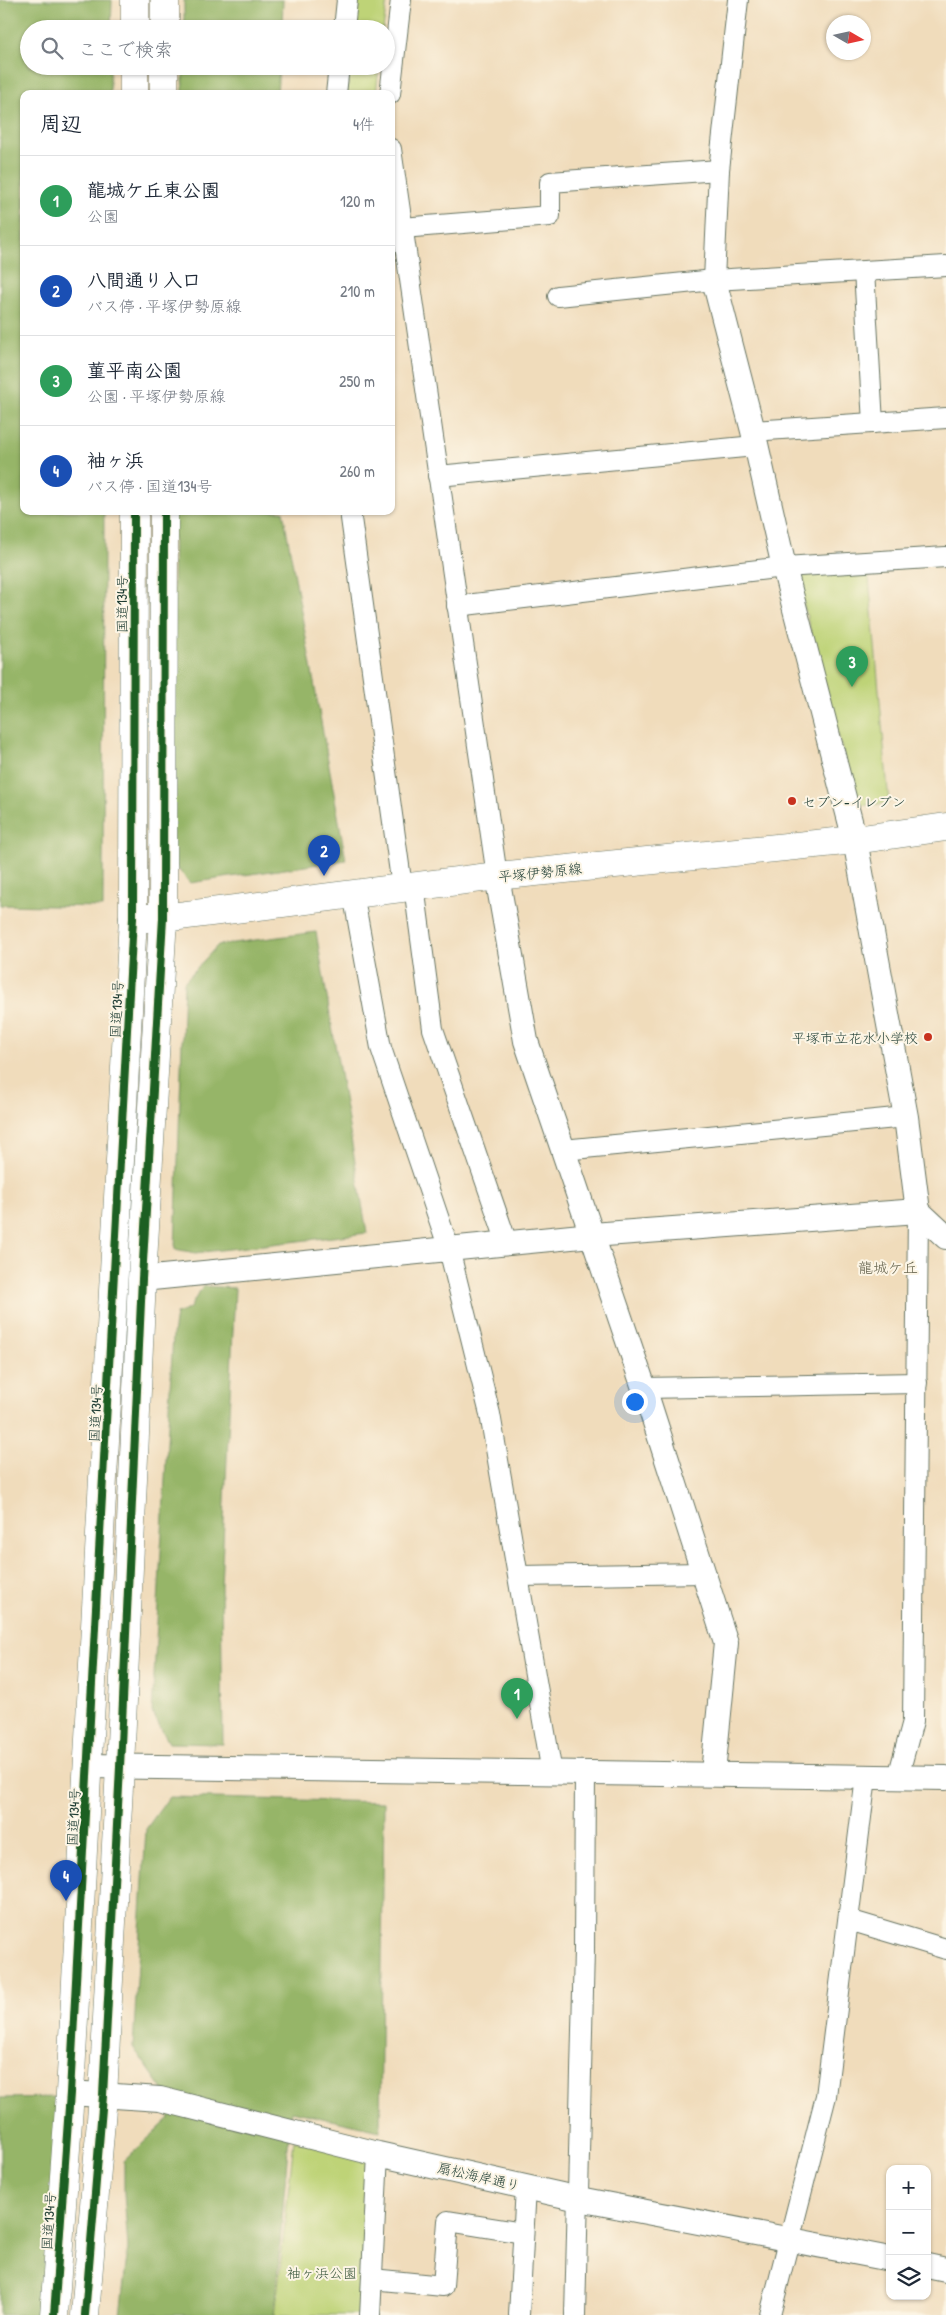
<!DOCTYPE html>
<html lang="ja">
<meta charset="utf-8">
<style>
body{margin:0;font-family:"Patrick Hand","Klee One",sans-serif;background:#f2f2f3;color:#1f2937}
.controls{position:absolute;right:15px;bottom:15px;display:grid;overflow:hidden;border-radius:10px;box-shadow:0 1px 4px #0004}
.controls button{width:45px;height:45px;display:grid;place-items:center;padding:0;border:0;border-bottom:1px solid #e0e1e3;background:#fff;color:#1f2937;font:25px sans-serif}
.compass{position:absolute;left:826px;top:15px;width:45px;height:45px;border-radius:50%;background:#fff;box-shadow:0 1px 4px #0004;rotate:99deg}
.you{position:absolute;left:634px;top:1401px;width:18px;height:18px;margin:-12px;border:4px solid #fff;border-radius:50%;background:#1a73e8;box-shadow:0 0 0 8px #1a73e833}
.badge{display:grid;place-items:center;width:32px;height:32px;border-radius:50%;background:#b45309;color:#fff;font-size:16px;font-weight:700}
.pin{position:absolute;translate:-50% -41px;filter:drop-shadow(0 1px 2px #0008)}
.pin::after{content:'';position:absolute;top:26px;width:18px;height:15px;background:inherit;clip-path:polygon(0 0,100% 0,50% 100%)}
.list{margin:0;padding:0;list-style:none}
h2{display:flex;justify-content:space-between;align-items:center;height:65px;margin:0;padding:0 20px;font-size:21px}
h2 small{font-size:16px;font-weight:400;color:#747a83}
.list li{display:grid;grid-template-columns:32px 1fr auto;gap:15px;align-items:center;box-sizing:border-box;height:90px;padding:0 20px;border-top:1px solid #e0e1e3}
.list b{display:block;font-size:19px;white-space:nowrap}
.list p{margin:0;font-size:16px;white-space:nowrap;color:#747a83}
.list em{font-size:16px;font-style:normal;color:#747a83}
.icon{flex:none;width:28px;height:28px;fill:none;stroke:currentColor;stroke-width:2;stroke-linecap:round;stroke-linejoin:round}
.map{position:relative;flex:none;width:946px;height:2315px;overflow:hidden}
.search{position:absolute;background:#fff;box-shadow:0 1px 4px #0004;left:20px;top:20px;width:375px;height:55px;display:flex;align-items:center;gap:12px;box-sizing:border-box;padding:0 18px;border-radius:28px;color:#747a83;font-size:19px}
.panel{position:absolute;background:#fff;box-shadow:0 1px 4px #0004;left:20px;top:90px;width:375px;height:425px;border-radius:10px}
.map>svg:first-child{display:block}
.green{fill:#bed377;stroke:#6e8856}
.forest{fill:#96b568;stroke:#5a794e}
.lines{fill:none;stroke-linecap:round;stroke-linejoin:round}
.minor-casing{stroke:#687563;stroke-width:22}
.tertiary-casing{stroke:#687563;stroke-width:26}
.primary-casing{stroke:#687563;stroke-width:29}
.trunk-casing{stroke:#687563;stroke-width:29}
.minor{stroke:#fff;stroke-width:20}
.tertiary{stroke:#fff;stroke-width:24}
.primary{stroke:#fff;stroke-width:28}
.trunk{stroke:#fff;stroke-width:28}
.cycleway-casing{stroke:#fcf5e5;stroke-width:11}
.cycleway{stroke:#1b5e20;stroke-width:8}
.poi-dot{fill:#c8321e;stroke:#fcf5e5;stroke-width:2}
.labels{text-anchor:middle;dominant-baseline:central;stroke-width:4;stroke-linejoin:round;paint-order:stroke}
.street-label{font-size:14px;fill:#1f3d34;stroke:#fcf5e5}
.poi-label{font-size:14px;fill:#1f3d34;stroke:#fcf5e5;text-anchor:start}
.park-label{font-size:14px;fill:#3f5b41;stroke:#fcf5e5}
.neighbourhood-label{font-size:15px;fill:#63614b;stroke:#fcf5e5}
</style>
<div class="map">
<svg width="946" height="2315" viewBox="0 0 946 2315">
<rect width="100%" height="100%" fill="#fcf5e5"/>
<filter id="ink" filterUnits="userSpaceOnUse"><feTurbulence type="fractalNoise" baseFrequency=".02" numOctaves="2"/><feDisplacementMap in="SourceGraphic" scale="10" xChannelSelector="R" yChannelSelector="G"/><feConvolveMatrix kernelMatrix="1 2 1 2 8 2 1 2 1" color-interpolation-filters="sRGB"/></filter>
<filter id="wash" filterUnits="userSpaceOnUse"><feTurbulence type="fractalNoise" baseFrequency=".0096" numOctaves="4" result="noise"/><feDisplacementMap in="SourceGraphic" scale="20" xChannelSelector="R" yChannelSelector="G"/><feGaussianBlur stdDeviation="1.12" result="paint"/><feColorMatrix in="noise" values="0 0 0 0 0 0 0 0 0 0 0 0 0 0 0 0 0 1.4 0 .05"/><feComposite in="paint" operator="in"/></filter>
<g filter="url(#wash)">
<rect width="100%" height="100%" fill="#f0dcbb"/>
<g class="green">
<polygon points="358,0 387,0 383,29 354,29"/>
<polygon points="350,66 379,66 376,94 347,94"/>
<polygon points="868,567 889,803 857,806 795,572"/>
<polygon points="294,2140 371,2158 363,2315 275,2315"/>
</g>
<g class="forest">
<polygon points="0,0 112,0 111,29 29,29 29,66 110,66 110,94 24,94 24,511 104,511 103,907 0,905"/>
<polygon points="184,0 283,0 282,29 184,29"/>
<polygon points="183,66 279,66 277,94 183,94"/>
<polygon points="174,511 283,511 346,860 190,883 171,861"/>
<polygon points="316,932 367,1233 195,1253 175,1249 184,982 218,945"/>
<polygon points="203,1286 235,1288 221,1586 223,1744 169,1743 152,1712 173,1335 176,1314 189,1309"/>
<polygon points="169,1797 384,1802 380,2131 291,2111 274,2315 120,2315 128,2248 124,2193 124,2161 170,2118 162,2088 133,2047 146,1829"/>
<polygon points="62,2097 42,2315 0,2315 0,2098"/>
</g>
</g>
<g filter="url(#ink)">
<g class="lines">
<defs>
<g id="minor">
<polyline points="344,29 347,0"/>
<polyline points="336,94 339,66"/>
<polyline points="390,94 401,0"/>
<polyline points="391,149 497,876"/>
<polyline points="402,228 550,216 550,182 719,170"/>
<polyline points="864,271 873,423"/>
<polyline points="714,280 719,170 738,0"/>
<polyline points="558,296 714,280 946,266"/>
<polyline points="753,431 946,418"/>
<polyline points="438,476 755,446"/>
<polyline points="350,511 402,887"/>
<polyline points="457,606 784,567 946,557"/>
<polyline points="414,886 433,1029 507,1243"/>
<polyline points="353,893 381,1048 449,1249 490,1414 552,1773"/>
<polyline points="563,1150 906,1117"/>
<polyline points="644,1388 917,1383"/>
<polyline points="519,1576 704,1573"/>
<polyline points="898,1777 913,1721 918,1211"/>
<polyline points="849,1920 946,1949"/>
<polyline points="372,2279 443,2286 448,2221 523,2233"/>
<polyline points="370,2315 378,2154"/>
<polyline points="519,2315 526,2187"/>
<polyline points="575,2315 584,1950 585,1773"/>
<polyline points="770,2315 826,2096 866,1777"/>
</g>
<g id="tertiary">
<polyline points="714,280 753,431 784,567 855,840 906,1117 918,1211"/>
<polyline points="497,876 526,1041 644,1388 726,1643 713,1773"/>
<polyline points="142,1279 592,1235 918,1211 946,1237"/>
<polyline points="88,1766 946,1778"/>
<polyline points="70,2093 160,2099 378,2154 579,2199 890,2259"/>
<polyline points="927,2266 946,2270"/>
</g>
<polyline id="primary" points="133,918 163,918 497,876 855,840 946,827"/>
<g id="trunk">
<polyline points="135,29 135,0"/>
<polyline points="165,29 165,0"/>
<polyline points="134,94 134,66"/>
<polyline points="164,94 164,66"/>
<polyline points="54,2315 70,2093 133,918 134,511"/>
<polyline points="85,2315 103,2096 120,1767 142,1279 163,918 164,511"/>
</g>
</defs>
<use href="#minor" class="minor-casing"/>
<use href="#tertiary" class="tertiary-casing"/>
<use href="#primary" class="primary-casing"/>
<use href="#trunk" class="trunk-casing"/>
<use href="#minor" class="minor"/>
<use href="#tertiary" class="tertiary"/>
<use href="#primary" class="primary"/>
<use href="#trunk" class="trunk"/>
<defs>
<g id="cycleway">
<polyline points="54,2315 70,2093 133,918 134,511"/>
<polyline points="85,2315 103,2096 120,1767 142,1279 163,918 164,511"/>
</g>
</defs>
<use href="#cycleway" class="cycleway-casing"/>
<use href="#cycleway" class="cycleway"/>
</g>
</g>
<g class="poi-dot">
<circle cx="792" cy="801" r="5"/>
<circle cx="928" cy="1037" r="5"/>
</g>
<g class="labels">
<g class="street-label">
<text transform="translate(121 604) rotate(-90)">国道134号</text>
<text transform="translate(540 872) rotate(-6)">平塚伊勢原線</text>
<text transform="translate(116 1009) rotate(-87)">国道134号</text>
<text transform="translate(95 1413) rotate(-87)">国道134号</text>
<text transform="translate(73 1817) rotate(-87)">国道134号</text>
<text transform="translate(479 2176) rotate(13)">扇松海岸通り</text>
<text transform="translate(48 2221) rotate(-86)">国道134号</text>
</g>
<g class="poi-label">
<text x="802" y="801">セブン-イレブン</text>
<text x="918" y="1037" text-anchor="end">平塚市立花水小学校</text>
</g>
<g class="park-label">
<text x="322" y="2272">袖ヶ浜公園</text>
</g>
<g class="neighbourhood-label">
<text x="888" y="1267">龍城ケ丘</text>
</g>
</g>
</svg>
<div class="controls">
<button>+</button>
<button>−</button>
<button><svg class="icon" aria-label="layers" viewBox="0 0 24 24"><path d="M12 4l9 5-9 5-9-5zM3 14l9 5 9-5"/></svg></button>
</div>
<svg class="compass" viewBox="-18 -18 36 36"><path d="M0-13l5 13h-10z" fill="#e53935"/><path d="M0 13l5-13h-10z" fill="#747a83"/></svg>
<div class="you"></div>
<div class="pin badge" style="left:517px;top:1719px;background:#2e9e5b">1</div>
<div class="pin badge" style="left:324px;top:876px;background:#1a4fb4">2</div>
<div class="pin badge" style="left:852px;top:687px;background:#2e9e5b">3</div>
<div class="pin badge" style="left:66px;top:1901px;background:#1a4fb4">4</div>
<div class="search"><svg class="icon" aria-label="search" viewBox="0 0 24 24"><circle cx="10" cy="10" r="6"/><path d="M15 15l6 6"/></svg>ここで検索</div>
<section class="panel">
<h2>周辺<small>4件</small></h2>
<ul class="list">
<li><span class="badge" style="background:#2e9e5b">1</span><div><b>龍城ケ丘東公園</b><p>公園</p></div><em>120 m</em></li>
<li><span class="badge" style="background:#1a4fb4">2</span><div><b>八間通り入口</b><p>バス停 · 平塚伊勢原線</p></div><em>210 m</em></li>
<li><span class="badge" style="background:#2e9e5b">3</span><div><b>菫平南公園</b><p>公園 · 平塚伊勢原線</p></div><em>250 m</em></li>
<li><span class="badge" style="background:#1a4fb4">4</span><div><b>袖ヶ浜</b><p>バス停 · 国道134号</p></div><em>260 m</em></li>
</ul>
</section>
</div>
